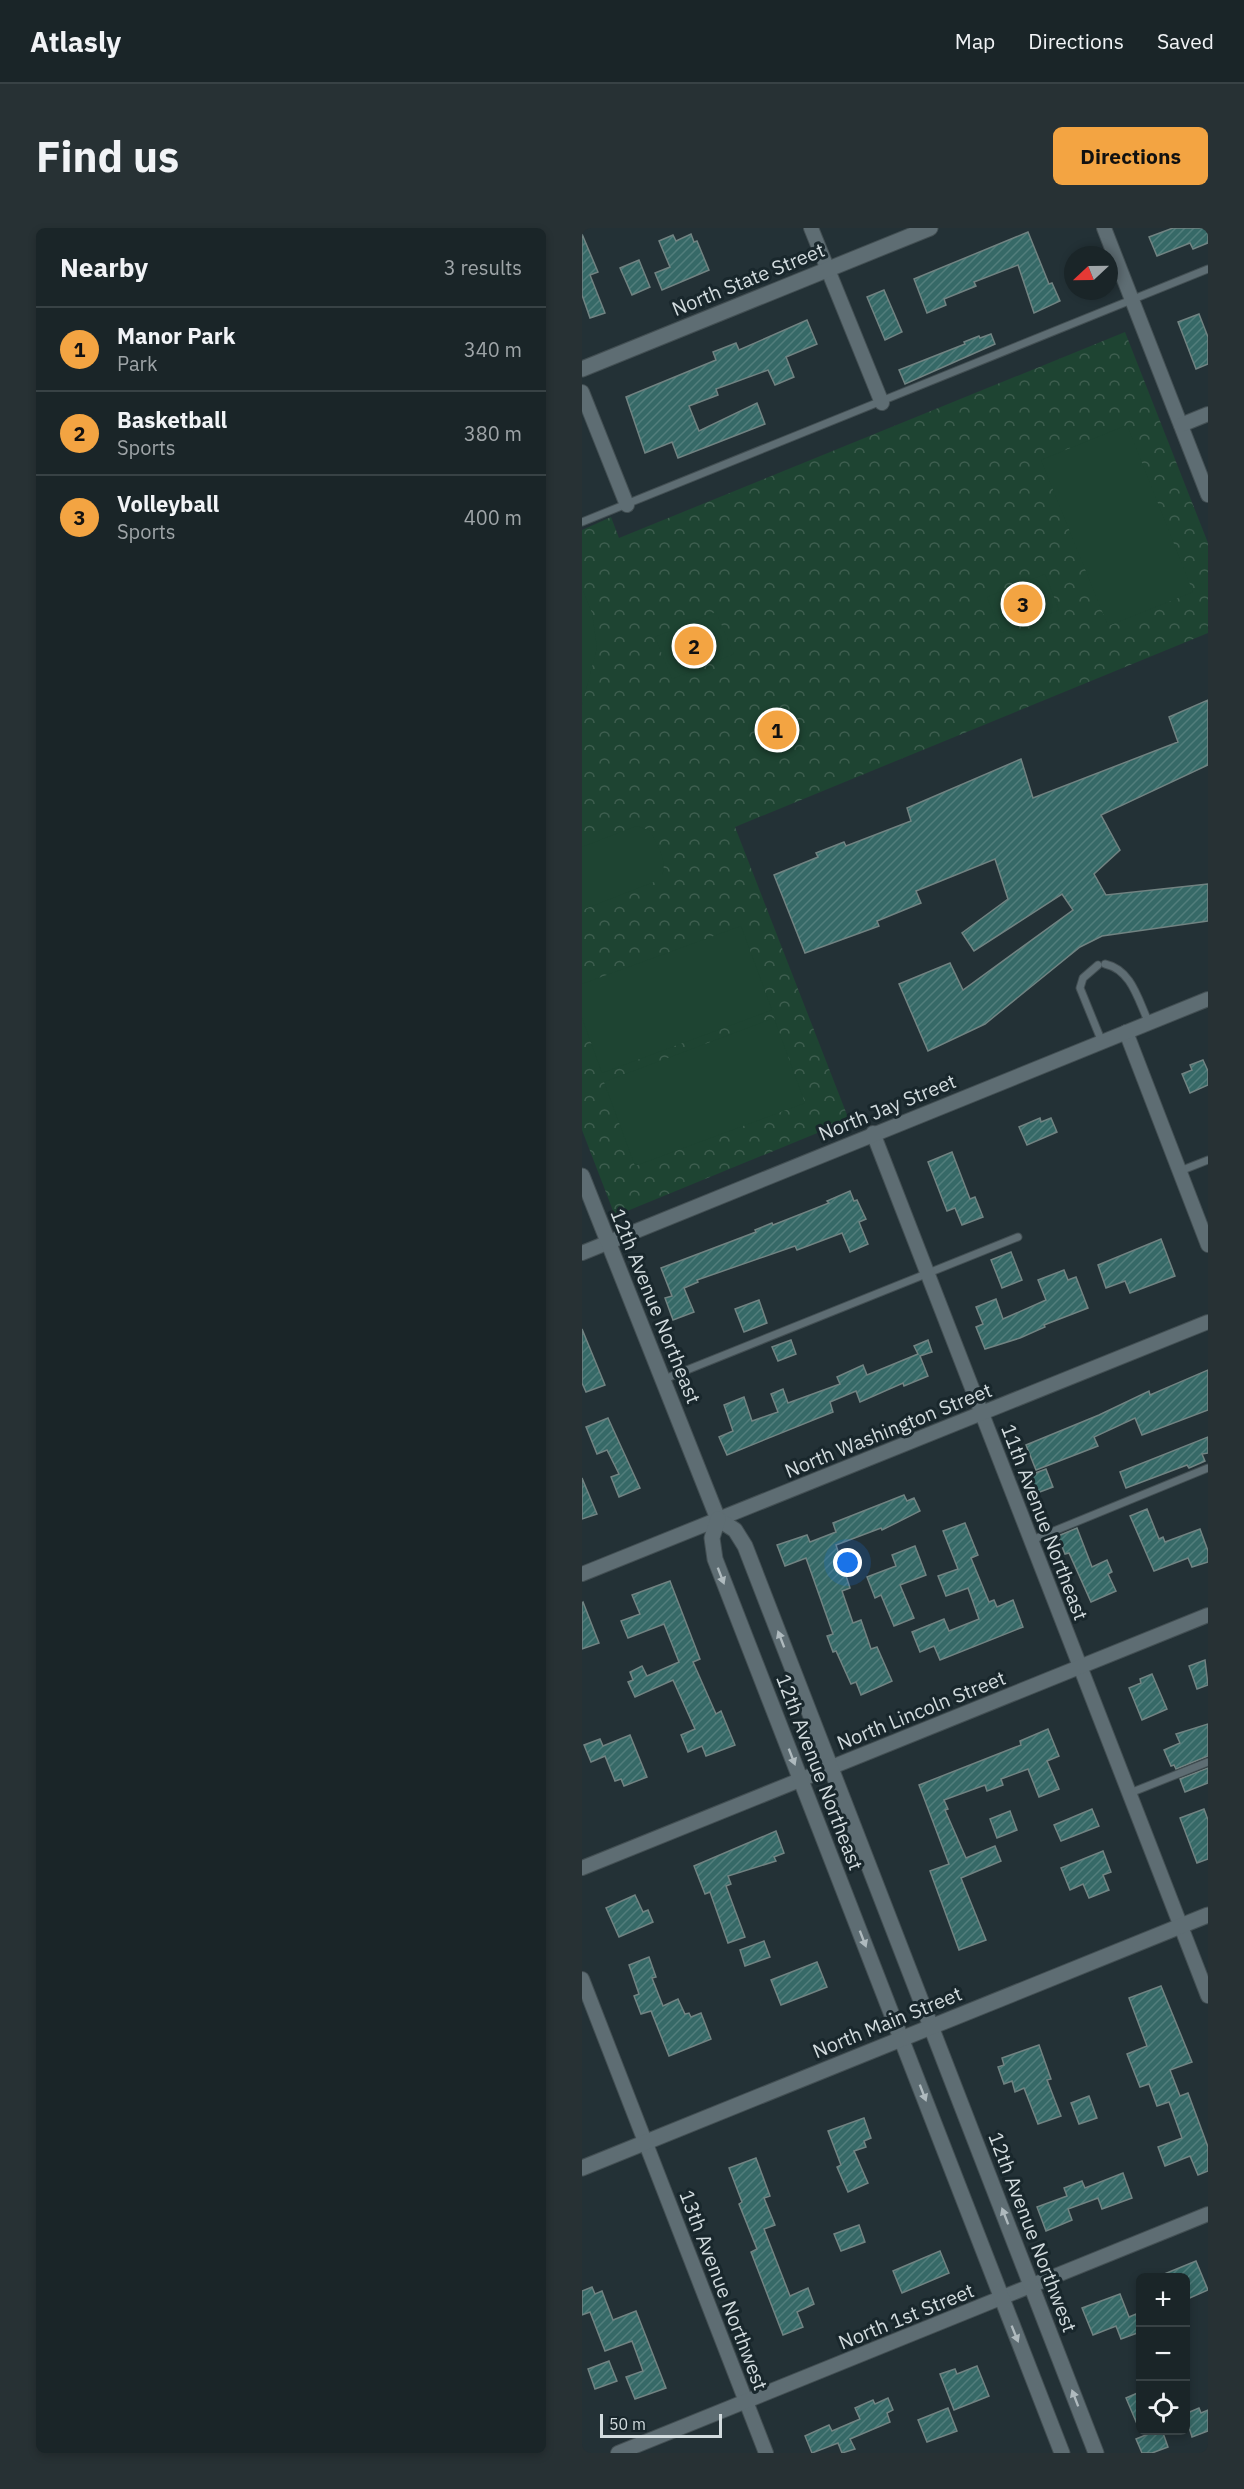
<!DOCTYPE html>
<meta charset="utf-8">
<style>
body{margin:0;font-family:"IBM Plex Sans",sans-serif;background:#273134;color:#f1f3f6}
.controls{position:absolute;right:18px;bottom:18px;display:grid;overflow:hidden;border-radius:9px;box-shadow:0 3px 9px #0003}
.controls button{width:54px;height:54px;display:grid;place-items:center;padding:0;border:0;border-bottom:2px solid #384245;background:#1a2528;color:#f1f3f6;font:30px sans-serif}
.compass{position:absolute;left:482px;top:18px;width:54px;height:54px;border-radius:50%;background:#1a2528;box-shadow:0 3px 9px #0003;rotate:248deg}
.scale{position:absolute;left:18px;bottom:15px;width:122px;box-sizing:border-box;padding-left:6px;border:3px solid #d2dbde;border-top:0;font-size:16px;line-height:21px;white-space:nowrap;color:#d2dbde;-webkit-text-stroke:4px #19272c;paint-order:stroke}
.you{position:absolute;left:266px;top:1335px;width:21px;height:21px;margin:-15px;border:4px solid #fff;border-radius:50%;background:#1a73e8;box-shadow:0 0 0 9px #1a73e833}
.badge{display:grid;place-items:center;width:39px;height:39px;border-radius:50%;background:#f3a442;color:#111;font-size:20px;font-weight:700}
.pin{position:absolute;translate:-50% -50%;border:3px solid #fff;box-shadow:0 2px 6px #0006}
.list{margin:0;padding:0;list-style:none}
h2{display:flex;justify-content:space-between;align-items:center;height:78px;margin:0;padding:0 24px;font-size:26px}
h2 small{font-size:20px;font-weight:400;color:#9fa5a8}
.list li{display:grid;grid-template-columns:39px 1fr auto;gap:18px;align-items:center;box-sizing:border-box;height:84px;padding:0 24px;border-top:2px solid #384245}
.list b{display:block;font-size:22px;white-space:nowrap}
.list p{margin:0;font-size:20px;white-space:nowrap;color:#9fa5a8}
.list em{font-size:20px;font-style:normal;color:#9fa5a8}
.icon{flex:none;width:33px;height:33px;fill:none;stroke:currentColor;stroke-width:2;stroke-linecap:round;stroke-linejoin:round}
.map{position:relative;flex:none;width:626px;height:2225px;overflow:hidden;border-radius:9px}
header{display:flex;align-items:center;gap:36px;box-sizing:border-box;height:84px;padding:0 30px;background:#1a2528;border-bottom:2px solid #384245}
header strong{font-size:28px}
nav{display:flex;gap:33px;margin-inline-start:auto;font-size:21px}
.intro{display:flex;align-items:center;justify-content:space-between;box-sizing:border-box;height:144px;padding:0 36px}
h1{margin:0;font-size:42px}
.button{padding:15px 27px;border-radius:9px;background:#f3a442;color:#111;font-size:21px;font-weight:700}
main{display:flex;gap:36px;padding:0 36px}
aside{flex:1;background:#1a2528;border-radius:9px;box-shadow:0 3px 9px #0003}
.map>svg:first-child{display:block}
.park{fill:url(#park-crowns)}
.pitch{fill:#1e4432}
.building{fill:url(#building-hatch);stroke:#718382;stroke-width:1.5}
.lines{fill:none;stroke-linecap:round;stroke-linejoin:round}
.service-casing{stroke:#434f53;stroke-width:9}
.minor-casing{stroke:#434f53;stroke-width:16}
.tertiary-casing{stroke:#434f53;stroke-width:17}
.service{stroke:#5e6d73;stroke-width:7}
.minor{stroke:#5e6d73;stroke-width:14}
.tertiary{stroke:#5e6d73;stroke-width:15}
.oneway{fill:#afbabe}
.labels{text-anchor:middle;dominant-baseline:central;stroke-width:6;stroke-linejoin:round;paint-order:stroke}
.street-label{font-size:20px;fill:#d2dbde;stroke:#19272c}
</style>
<header>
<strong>Atlasly</strong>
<nav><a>Map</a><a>Directions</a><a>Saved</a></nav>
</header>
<div class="intro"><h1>Find us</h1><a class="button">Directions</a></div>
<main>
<aside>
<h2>Nearby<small>3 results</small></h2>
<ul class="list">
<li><span class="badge">1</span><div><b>Manor Park</b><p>Park</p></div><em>340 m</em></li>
<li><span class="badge">2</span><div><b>Basketball</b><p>Sports</p></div><em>380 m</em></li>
<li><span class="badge">3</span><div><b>Volleyball</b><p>Sports</p></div><em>400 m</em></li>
</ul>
</aside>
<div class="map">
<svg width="626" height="2225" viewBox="0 0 626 2225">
<defs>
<pattern id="park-crowns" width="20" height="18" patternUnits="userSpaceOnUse" patternTransform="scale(1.5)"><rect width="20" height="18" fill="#1e4432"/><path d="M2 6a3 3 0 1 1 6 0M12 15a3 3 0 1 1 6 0" fill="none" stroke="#3e5e4f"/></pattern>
<pattern id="building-hatch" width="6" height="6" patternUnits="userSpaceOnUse" patternTransform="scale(1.5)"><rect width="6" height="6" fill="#366967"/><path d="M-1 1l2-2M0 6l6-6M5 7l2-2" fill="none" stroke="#527e7c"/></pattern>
</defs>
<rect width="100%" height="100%" fill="#233136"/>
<polygon class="park" points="543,104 626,315 626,405 153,599 267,892 33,988 0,902 0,302 29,289 37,310"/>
<g class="pitch">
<polygon points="545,197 611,364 526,398 459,232"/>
<polygon points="463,346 477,382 419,405 405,369"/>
<polygon points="0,360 10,385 15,420 0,477"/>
<polygon points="134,384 152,426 90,451 73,409"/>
<path d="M54,598L67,602C74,613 86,634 80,647L72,654L0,682V619Z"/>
<polygon points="159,698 190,782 20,845 0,790 0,756"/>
<polygon points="192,790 223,875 53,938 22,854"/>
</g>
<g class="building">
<polygon points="591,0 626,0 626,15 611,21 608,15 575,28 567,9"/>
<polygon points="446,4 467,56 470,55 478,73 452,85 436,37 392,54 394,58 362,71 364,77 345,85 332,51"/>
<polygon points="0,6 16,44 8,47 23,85 8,90 0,67"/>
<polygon points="109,6 112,14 115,13 127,42 80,62 73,45 88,39 77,13 91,7 94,13"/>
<polygon points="57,32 68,59 50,67 38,40"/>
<polygon points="302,62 320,104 303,112 285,69"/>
<polygon points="617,86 626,109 626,136 614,141 596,94"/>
<polygon points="225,92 235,116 204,129 212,149 193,157 186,142 134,161 136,167 107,178 117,203 175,175 183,196 96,230 90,214 63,225 44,169 134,132 131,124 154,115 157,122"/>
<polygon points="409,106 413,116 323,156 317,142 383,116 382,114 397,108 398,110"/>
<polygon points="626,472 626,537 519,587 538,622 512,646 524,667 626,656 626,693 520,708 498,719 403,796 346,823 317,756 368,735 381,762 491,682 480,666 392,723 380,705 426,671 413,631 334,663 339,675 295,693 297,698 223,725 192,647 236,629 234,625 262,614 264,618 329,593 325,580 439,531 451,570 596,514 587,489"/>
<polygon points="621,832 626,843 626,857 608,865 600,846 610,842 608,837"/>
<polygon points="458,890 459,894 469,890 475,904 445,917 437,899"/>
<polygon points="370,924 388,971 393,969 401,989 380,997 373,980 365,983 346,934"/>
<polygon points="268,963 272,973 275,972 284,991 277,994 286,1016 268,1024 260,1005 215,1022 213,1018 115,1052 116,1054 102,1060 112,1084 91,1092 83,1070 90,1068 79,1040 174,1004 173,1002 190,995 191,997 247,975 245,973"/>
<polygon points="579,1011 593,1048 548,1065 543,1053 524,1060 516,1037"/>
<polygon points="429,1024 440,1052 420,1060 409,1032"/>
<polygon points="482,1042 486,1052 494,1049 506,1080 462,1097 463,1099 438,1110 403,1121 394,1099 401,1096 394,1079 414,1071 421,1091 464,1072 456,1052"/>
<polygon points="177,1072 185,1095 162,1104 153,1081"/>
<polygon points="0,1101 23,1157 4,1164 0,1155"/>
<polygon points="209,1112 214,1126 196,1133 190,1119"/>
<polygon points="346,1112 350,1124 338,1128 346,1148 322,1158 321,1155 278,1174 274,1163 248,1174 251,1184 145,1227 137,1209 151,1203 142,1177 162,1169 170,1193 196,1184 189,1166 201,1161 206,1175 258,1156 255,1149 281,1137 285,1147 336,1126 332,1118"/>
<polygon points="626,1142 626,1182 560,1207 553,1190 512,1209 516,1218 454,1242 444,1217 517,1187 567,1163 568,1167"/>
<polygon points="26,1190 58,1260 37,1269 29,1249 37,1246 25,1222 15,1226 4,1199"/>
<polygon points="626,1209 626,1225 620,1226 623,1233 607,1240 605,1237 544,1260 538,1244"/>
<polygon points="464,1241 471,1259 455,1265 448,1247"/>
<polygon points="0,1250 15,1286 0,1291"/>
<polygon points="322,1267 325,1273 332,1270 338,1283 300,1302 299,1300 254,1317 268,1360 260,1363 271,1395 279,1392 289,1421 295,1419 310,1453 279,1467 274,1454 269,1456 254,1423 251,1424 245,1408 251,1406 224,1330 203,1338 195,1317 225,1307 228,1314 254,1304 251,1295"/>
<polygon points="565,1281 577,1311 581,1309 583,1314 618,1301 626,1323 626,1334 610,1339 606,1330 572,1343 548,1288"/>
<polygon points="383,1295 396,1327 389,1330 407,1374 412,1372 415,1379 431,1372 441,1399 358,1432 352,1418 338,1424 330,1404 362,1391 367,1403 397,1391 386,1360 364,1368 356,1348 376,1341 361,1303"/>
<polygon points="495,1300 510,1339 525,1332 530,1344 526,1346 534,1363 509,1374 487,1325 483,1326 476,1308"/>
<polygon points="333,1318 344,1347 318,1357 332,1390 312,1398 299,1367 293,1370 285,1349 314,1338 310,1327"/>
<polygon points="88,1353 118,1431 111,1434 134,1486 139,1483 153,1517 124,1528 120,1518 106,1524 99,1507 113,1501 91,1452 53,1469 46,1454 51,1452 48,1444 60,1438 65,1448 97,1434 82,1396 46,1410 39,1393 58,1386 50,1367"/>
<polygon points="1,1374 17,1415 0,1421 0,1375"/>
<polygon points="623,1432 626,1457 615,1461 607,1438"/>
<polygon points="570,1446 585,1481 560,1492 547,1460 559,1455 558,1451"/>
<polygon points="626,1496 626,1528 594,1541 592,1537 589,1538 582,1522 598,1515 594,1506"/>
<polygon points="466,1501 477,1528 465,1533 477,1561 457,1569 446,1541 419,1551 421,1557 405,1563 403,1557 362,1572 366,1581 363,1582 384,1630 413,1618 419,1633 379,1650 404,1712 377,1722 348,1643 367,1636 337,1557 439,1517 438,1513"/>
<polygon points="48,1507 65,1549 42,1558 39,1551 33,1553 23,1528 9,1534 2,1517 18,1511 21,1518"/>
<polygon points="626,1540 626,1555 603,1564 598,1551"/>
<polygon points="510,1581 517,1598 479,1613 472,1597"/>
<polygon points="622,1581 626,1592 626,1631 615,1635 598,1590"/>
<polygon points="428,1583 435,1602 415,1610 408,1591"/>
<polygon points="194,1603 202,1625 192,1629 194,1633 146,1648 149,1656 144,1658 163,1709 146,1715 128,1664 123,1666 112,1638"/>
<polygon points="521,1623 529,1644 521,1647 527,1662 507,1670 501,1656 488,1662 479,1640"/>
<polygon points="53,1667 61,1684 66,1682 71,1694 37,1709 24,1680"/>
<polygon points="182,1713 188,1729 163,1738 158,1722"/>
<polygon points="67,1729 74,1749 70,1750 81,1778 96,1771 103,1786 107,1785 109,1789 119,1785 129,1811 87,1828 69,1783 59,1786 52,1768 57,1766 47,1737"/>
<polygon points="235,1734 245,1759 199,1777 189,1752"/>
<polygon points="579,1758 610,1834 588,1842 598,1868 606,1865 626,1919 626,1943 616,1947 608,1928 583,1938 576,1919 600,1910 587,1874 575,1878 567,1856 558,1859 545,1826 565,1818 547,1770"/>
<polygon points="457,1817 469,1851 465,1852 479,1888 456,1896 442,1860 433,1864 430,1853 422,1856 416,1839 422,1837 420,1830"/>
<polygon points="507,1868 515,1890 497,1896 489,1875"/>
<polygon points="282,1890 289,1910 282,1913 284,1919 272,1923 286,1955 266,1964 255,1939 259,1937 246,1903"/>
<polygon points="174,1930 188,1968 182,1970 193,1997 182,2001 208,2068 226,2060 232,2076 215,2084 221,2099 201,2107 169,2024 175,2021 157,1976 160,1974 147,1940"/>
<polygon points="541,1945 550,1970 520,1981 516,1970 486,1981 490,1992 464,2003 455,1979 485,1968 482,1960 500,1953 503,1960"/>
<polygon points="277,1997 283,2014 259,2023 252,2006"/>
<polygon points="358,2023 367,2045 320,2065 311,2043"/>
<polygon points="614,2033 626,2062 603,2072 603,2049 575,2049"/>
<polygon points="10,2059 13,2066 20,2063 31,2092 54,2083 84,2160 53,2171 44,2149 61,2143 50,2113 23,2123 8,2084 0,2087 0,2063"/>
<polygon points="538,2066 547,2089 554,2086 558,2104 539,2111 534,2098 511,2107 500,2080"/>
<polygon points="27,2133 35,2153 13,2161 6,2141"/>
<polygon points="395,2138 407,2168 372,2182 358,2146 373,2141 375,2146"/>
<polygon points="558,2164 558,2203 544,2170"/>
<polygon points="306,2170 311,2182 305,2185 308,2194 268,2211 273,2221 260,2225 256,2215 230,2225 223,2208 247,2197 250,2203 278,2191 273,2180 291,2172 293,2176"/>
<polygon points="366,2180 375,2203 345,2214 336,2192"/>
<polygon points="617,2180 619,2185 626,2182 626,2203 610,2209 603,2186"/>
<polygon points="576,2202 580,2202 586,2219 570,2225 560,2225 554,2211"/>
</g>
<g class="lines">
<defs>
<g id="service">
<polyline points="0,294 626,41"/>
<path d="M523,736C550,742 556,772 567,795"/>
<polyline points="516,737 501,750 498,760 520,814"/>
<polyline points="598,943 626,932"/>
<polyline points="80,1152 436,1009"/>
<polyline points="450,1312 626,1240"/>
<polyline points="548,1565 626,1534"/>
</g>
<g id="minor">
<polyline points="229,0 300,175"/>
<polyline points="522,0 626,267"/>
<polyline points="0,164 45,277"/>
<polyline points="599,197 626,186"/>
<polyline points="544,804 626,1017"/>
<polyline points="291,905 626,1768"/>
<polyline points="0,1025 626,771"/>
<polyline points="0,1346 626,1094"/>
<polyline points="0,1640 626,1387"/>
<polyline points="0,1751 184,2225"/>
<polyline points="36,2225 626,1986"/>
</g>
<g id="tertiary">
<polyline points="0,141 348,0"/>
<polyline points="0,948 136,1291 153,1302 163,1318 514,2225"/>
<polyline points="136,1291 130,1310 133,1331 480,2225"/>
<polyline points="0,1940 626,1687"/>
</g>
</defs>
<use href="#service" class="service-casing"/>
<use href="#minor" class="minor-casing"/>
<use href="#tertiary" class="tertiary-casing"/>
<use href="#service" class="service"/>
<use href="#minor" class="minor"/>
<use href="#tertiary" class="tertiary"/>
</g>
<defs><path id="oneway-solid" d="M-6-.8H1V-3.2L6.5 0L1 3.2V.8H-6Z" transform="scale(1.5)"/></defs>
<g class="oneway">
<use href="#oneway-solid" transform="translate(139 1348) rotate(69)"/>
<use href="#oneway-solid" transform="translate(199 1411) rotate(-111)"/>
<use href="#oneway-solid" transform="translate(210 1529) rotate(69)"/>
<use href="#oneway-solid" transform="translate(281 1711) rotate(69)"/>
<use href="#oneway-solid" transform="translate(341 1865) rotate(69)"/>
<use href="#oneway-solid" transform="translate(423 1988) rotate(-111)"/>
<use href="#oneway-solid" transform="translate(433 2106) rotate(68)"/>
<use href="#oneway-solid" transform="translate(493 2170) rotate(-111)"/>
</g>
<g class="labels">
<g class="street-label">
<text transform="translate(166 51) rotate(-22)">North State Street</text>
<text transform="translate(305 879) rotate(-22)">North Jay Street</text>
<text transform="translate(74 1078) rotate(68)">12th Avenue Northeast</text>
<text transform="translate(306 1202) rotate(-22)">North Washington Street</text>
<text transform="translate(463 1294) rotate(69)">11th Avenue Northeast</text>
<text transform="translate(339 1482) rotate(-22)">North Lincoln Street</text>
<text transform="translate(238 1544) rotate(69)">12th Avenue Northeast</text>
<text transform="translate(305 1794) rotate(-22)">North Main Street</text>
<text transform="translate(451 2004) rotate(69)">12th Avenue Northwest</text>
<text transform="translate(142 2062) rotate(69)">13th Avenue Northwest</text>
<text transform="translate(324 2088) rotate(-22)">North 1st Street</text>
</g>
</g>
</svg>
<div class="controls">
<button>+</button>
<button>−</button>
<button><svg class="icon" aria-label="locate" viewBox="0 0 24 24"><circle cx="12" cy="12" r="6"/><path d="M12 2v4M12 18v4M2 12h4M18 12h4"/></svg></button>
</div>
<svg class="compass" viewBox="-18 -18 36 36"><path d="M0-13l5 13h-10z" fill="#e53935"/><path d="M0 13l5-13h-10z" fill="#9fa5a8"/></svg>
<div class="scale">50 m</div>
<div class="you"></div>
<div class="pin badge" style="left:195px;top:502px">1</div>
<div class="pin badge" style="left:112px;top:418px">2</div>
<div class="pin badge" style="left:441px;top:376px">3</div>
</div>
</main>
